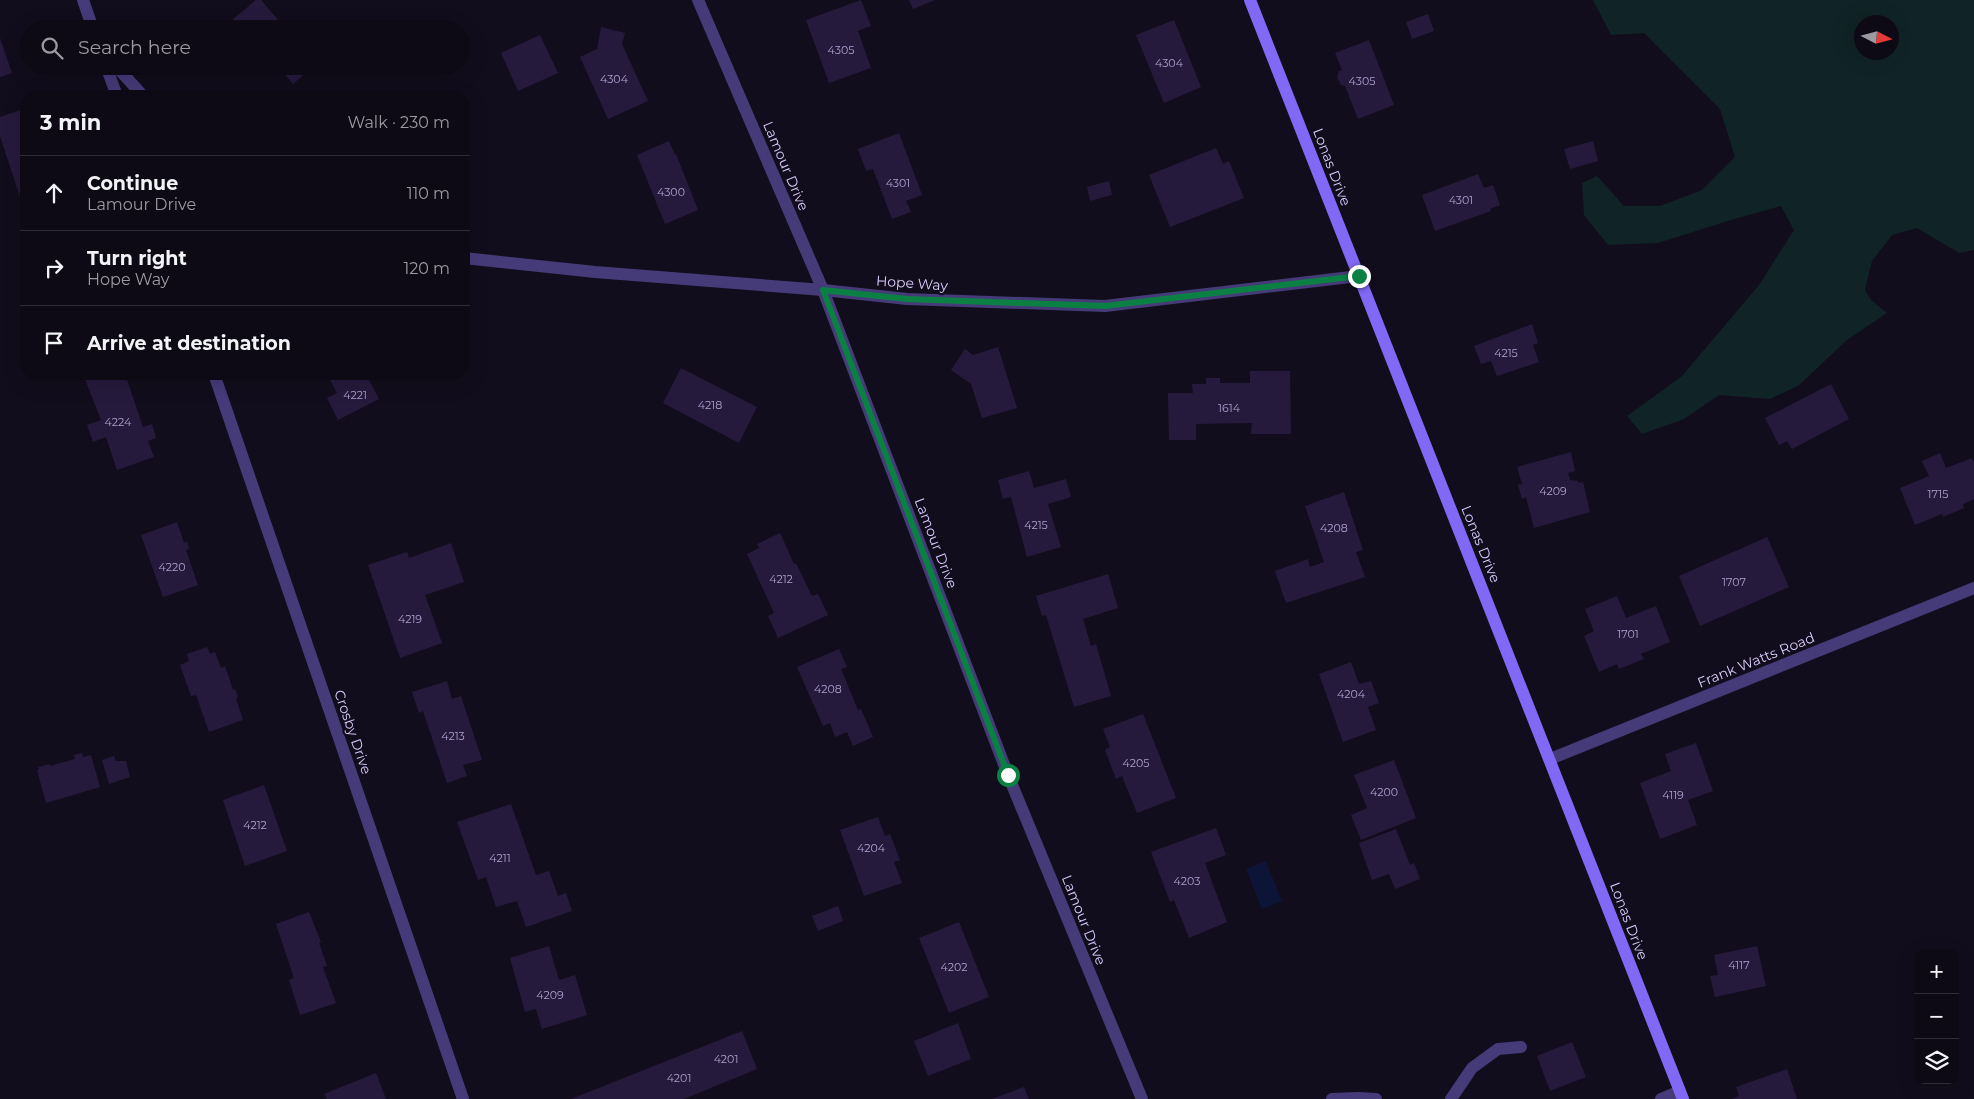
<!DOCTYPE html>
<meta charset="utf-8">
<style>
body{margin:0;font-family:Montserrat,sans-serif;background:#17131e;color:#f1f3f6}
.controls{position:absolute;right:15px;bottom:15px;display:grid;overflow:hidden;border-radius:10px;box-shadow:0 5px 20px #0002}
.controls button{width:45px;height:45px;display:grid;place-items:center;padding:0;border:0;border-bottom:1px solid #2e2b34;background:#0e0a15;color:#f1f3f6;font:25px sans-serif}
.compass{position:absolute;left:1854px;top:15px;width:45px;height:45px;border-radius:50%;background:#0e0a15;box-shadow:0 5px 20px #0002;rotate:96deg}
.stop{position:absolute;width:15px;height:15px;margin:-11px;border:4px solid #0b8043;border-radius:50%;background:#fff}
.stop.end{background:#0b8043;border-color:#fff;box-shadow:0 1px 5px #0008}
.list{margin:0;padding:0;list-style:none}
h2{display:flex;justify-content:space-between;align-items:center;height:65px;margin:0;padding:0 20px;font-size:21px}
h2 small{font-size:16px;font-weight:400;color:#9b9aa0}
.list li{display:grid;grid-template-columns:32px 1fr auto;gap:15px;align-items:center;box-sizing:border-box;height:75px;padding:0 20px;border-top:1px solid #2e2b34}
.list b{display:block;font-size:19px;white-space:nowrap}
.list p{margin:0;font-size:16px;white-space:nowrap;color:#9b9aa0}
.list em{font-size:16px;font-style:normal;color:#9b9aa0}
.icon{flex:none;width:28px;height:28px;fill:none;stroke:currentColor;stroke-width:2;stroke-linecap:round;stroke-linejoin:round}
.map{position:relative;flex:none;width:1974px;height:1099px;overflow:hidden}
.search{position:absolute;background:#0e0a15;box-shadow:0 5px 20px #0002;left:20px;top:20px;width:450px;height:55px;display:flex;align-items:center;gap:12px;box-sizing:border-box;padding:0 18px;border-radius:28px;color:#9b9aa0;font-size:19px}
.panel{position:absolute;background:#0e0a15;box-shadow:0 5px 20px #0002;left:20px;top:90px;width:450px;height:290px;border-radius:20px}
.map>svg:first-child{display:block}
.green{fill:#102326;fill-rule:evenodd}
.water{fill:#0c1537}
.building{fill:#261a3c}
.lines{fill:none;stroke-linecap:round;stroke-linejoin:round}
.lane{stroke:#463b79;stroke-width:12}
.street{stroke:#463b79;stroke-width:12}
.secondary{stroke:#8269f5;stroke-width:12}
.route{stroke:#0b8043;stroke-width:6}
.labels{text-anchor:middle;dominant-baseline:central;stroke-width:4.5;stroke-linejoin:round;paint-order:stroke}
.number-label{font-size:11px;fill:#aca0cc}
.street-label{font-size:14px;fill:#d8ccfc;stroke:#120d1c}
</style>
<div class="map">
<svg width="1974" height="1099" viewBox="0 0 1974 1099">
<rect width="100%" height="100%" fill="#120d1c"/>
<path class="green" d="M1593,0H1974V250L1959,253L1917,228L1892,235L1872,261L1865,290L1871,300L1887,313L1847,340L1798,386L1770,399L1719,395L1684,419L1642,434L1627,416L1682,376L1759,285L1794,230L1781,206L1731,220L1658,243L1608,245L1584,215L1582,183L1597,176L1624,206H1660L1702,190L1735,157L1720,109L1644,33L1611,35ZM1862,22H1892V52H1862Z"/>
<polygon class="water" points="1266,861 1282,901 1262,909 1246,869"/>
<g class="building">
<polygon points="256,0 261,0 286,29 237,29 231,21"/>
<polygon points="861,0 871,26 858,31 871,68 829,83 806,20"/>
<polygon points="909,0 935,0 913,9"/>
<polygon points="1428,14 1434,31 1412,39 1406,22"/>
<polygon points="1174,20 1201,87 1164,103 1136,35"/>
<polygon points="601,27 625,33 622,44 648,101 608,119 580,57 597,49"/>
<polygon points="540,35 558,73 518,91 501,53"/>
<polygon points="0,38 12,73 0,77"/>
<polygon points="1369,40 1394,105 1358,119 1345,86 1341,85 1337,77 1339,71 1342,70 1335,53"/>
<polygon points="278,66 314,66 293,84"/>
<polygon points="21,110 26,127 26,211 25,212 0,136 0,117"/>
<polygon points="899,133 922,195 906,201 911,212 892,219 873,169 866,171 858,149"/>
<polygon points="669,141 675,155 676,154 698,210 665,224 637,155"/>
<polygon points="1593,141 1598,161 1570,169 1564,149"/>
<polygon points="1216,148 1223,164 1229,161 1244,198 1170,227 1149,175"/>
<polygon points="1478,174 1484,188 1493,185 1500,205 1490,209 1491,211 1435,231 1422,195"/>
<polygon points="1109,181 1112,195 1090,201 1087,187"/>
<polygon points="26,257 26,278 20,260"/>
<polygon points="1532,324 1538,343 1533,345 1539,362 1497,376 1491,361 1481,364 1474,346"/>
<polygon points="998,347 1017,408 982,418 971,384 951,370 965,349 973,355"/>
<polygon points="681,368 757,407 739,443 663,403"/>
<polygon points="1250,371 1290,371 1291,434 1251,434 1252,423 1196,424 1196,440 1169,440 1168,393 1193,393 1192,384 1206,384 1206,378 1220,378 1220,383 1250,383"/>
<polygon points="83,374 125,374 143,427 152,424 156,438 148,441 154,457 117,470 106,437 93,442 87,425 101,420"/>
<polygon points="327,374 366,374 379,399 338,420 327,398 337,393"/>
<polygon points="1831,384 1849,419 1792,449 1787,441 1779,445 1765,418"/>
<polygon points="1571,452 1575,471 1568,473 1570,480 1578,481 1578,483 1583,482 1590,512 1534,528 1526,497 1522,499 1518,485 1522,484 1517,467"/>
<polygon points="1940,453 1946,468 1972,458 1974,462 1974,499 1963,504 1964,508 1943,517 1942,514 1915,525 1900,488 1929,476 1922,461"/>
<polygon points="1029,471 1034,488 1066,479 1071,497 1048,504 1061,547 1027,557 1011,497 1003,499 998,480"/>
<polygon points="1344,492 1363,550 1356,552 1365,577 1286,603 1275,571 1308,559 1310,567 1324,562 1305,506"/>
<polygon points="177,522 184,543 187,542 189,549 186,550 198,585 163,597 141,535"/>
<polygon points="780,533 794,564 796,563 812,596 818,594 828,615 778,638 768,616 774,613 747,554 759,548 757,544"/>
<polygon points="1767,537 1789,587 1700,626 1679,576"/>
<polygon points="451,543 464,582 425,595 442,643 400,658 368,565 407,552 409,558"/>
<polygon points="1108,574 1118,608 1083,619 1091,646 1096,644 1111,696 1074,707 1046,615 1042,616 1036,596"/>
<polygon points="1617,596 1626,618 1656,606 1670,642 1641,654 1644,659 1619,669 1617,664 1599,672 1584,636 1594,631 1585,609"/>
<polygon points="207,647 210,654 215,652 221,668 225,666 233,690 235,689 238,698 236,699 243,720 209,732 196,695 191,696 180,665 189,661 187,654"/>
<polygon points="839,649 847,667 841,669 858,710 861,709 873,737 853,746 847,732 835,737 830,723 823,726 797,667"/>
<polygon points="1351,662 1359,684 1371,681 1379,703 1368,707 1376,730 1343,742 1319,674"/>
<polygon points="447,681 452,699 461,696 482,760 463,765 467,776 447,783 423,711 419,713 412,692"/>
<polygon points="1143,714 1176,798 1137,813 1122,776 1116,779 1105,750 1110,747 1103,729"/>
<polygon points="1696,743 1713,791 1688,800 1697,825 1660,839 1640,783 1671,771 1665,754"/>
<polygon points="82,753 83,757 91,755 100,787 46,803 37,770 39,769 38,767 50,764 50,766 75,759 74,755"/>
<polygon points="114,756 116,761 126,761 130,777 109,784 102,760"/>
<polygon points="1394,760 1416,818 1361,840 1351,815 1367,808 1354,775"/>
<polygon points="264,785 287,851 245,866 223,800"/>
<polygon points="511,804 536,875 549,871 558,896 566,893 572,911 526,927 517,901 496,907 486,877 478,880 457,822"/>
<polygon points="878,817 885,836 890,834 900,860 894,862 902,883 864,896 840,830"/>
<polygon points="1216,828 1226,855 1205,863 1227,922 1189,938 1174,900 1170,902 1151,852"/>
<polygon points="1396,829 1410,865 1414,863 1420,879 1395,889 1389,874 1372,880 1359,843"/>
<polygon points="838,906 843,921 818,931 812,916"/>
<polygon points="309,912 321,942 319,943 327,966 323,967 336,1003 300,1015 289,980 294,978 276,924"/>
<polygon points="959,922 989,997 949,1013 919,938"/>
<polygon points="549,946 559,980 575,975 587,1015 542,1029 536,1009 525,1012 510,958"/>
<polygon points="1757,946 1766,986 1715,997 1710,976 1718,975 1714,955"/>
<polygon points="958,1023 971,1059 928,1076 914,1041"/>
<polygon points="742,1031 757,1069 684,1099 571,1099"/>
<polygon points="1572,1042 1586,1077 1550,1091 1537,1056"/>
<polygon points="1787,1069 1797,1099 1732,1099 1739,1096 1736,1087"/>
<polygon points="376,1073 386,1099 327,1099 324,1094"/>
<polygon points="1024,1087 1029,1099 992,1099"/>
</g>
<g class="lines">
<polyline class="lane" points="1451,1099 1472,1068 1498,1049 1521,1047"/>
<g class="street">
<polyline points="83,0 93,29"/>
<polyline points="698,0 823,290 1008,775 1142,1099"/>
<polyline points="106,66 117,96"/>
<polyline points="116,66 143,96"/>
<polyline points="464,258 595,272 823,290 907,299 1105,306 1359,276"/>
<polyline points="214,374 463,1099"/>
<polyline points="1550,759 1974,588"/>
<polyline points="1332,1099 1358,1098 1376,1099"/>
<polyline points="1661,1099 1680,1091"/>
</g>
<polyline class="secondary" points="1250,0 1683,1099"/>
</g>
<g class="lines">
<polyline class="route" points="1008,775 823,290 907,299 1105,306 1359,276"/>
</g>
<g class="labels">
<g class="number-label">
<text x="841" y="50">4305</text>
<text x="1169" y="63">4304</text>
<text x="614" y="79">4304</text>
<text x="1362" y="81">4305</text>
<text x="898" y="183">4301</text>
<text x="671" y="192">4300</text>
<text x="1461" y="200">4301</text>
<text x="1506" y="353">4215</text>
<text x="355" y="395">4221</text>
<text x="710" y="405">4218</text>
<text x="1229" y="408">1614</text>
<text x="118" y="422">4224</text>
<text x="1553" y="491">4209</text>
<text x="1938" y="494">1715</text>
<text x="1036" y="525">4215</text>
<text x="1334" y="528">4208</text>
<text x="172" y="567">4220</text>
<text x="781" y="579">4212</text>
<text x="1734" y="582">1707</text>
<text x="410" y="619">4219</text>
<text x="1628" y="634">1701</text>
<text x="828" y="689">4208</text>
<text x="1351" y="694">4204</text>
<text x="453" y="736">4213</text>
<text x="1136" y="763">4205</text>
<text x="1384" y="792">4200</text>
<text x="1673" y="795">4119</text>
<text x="255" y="825">4212</text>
<text x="871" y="848">4204</text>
<text x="500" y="858">4211</text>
<text x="1187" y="881">4203</text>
<text x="1739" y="965">4117</text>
<text x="954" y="967">4202</text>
<text x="550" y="995">4209</text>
<text x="726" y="1059">4201</text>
<text x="679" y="1078">4201</text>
</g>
<g class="street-label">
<text transform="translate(786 166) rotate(67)">Lamour Drive</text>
<text transform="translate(1332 167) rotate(69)">Lonas Drive</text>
<text transform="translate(912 283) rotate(4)">Hope Way</text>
<text transform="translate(936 543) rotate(69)">Lamour Drive</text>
<text transform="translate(1481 544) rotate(68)">Lonas Drive</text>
<text transform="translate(1756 660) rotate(-22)">Frank Watts Road</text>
<text transform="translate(353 732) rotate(71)">Crosby Drive</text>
<text transform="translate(1084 920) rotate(68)">Lamour Drive</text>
<text transform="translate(1629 921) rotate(69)">Lonas Drive</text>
</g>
</g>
</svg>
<div class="controls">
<button>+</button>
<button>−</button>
<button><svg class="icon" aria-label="layers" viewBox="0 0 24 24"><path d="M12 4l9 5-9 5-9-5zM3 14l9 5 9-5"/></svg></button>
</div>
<svg class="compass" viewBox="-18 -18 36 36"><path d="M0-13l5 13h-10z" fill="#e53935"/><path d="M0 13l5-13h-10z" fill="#9b9aa0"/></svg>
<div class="stop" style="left:1008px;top:775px"></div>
<div class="stop end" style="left:1359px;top:276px"></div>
<div class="search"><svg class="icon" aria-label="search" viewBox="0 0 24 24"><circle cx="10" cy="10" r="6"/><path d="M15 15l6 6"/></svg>Search here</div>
<section class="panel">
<h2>3 min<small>Walk · 230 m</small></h2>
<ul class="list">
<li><svg class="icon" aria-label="ahead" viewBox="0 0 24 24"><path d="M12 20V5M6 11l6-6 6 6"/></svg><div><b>Continue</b><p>Lamour Drive</p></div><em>110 m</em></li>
<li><svg class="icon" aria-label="right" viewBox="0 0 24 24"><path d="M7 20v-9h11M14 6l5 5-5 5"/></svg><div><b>Turn right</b><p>Hope Way</p></div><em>120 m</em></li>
<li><svg class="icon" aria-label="arrive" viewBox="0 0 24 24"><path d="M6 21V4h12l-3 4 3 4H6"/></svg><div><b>Arrive at destination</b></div></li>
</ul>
</section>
</div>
